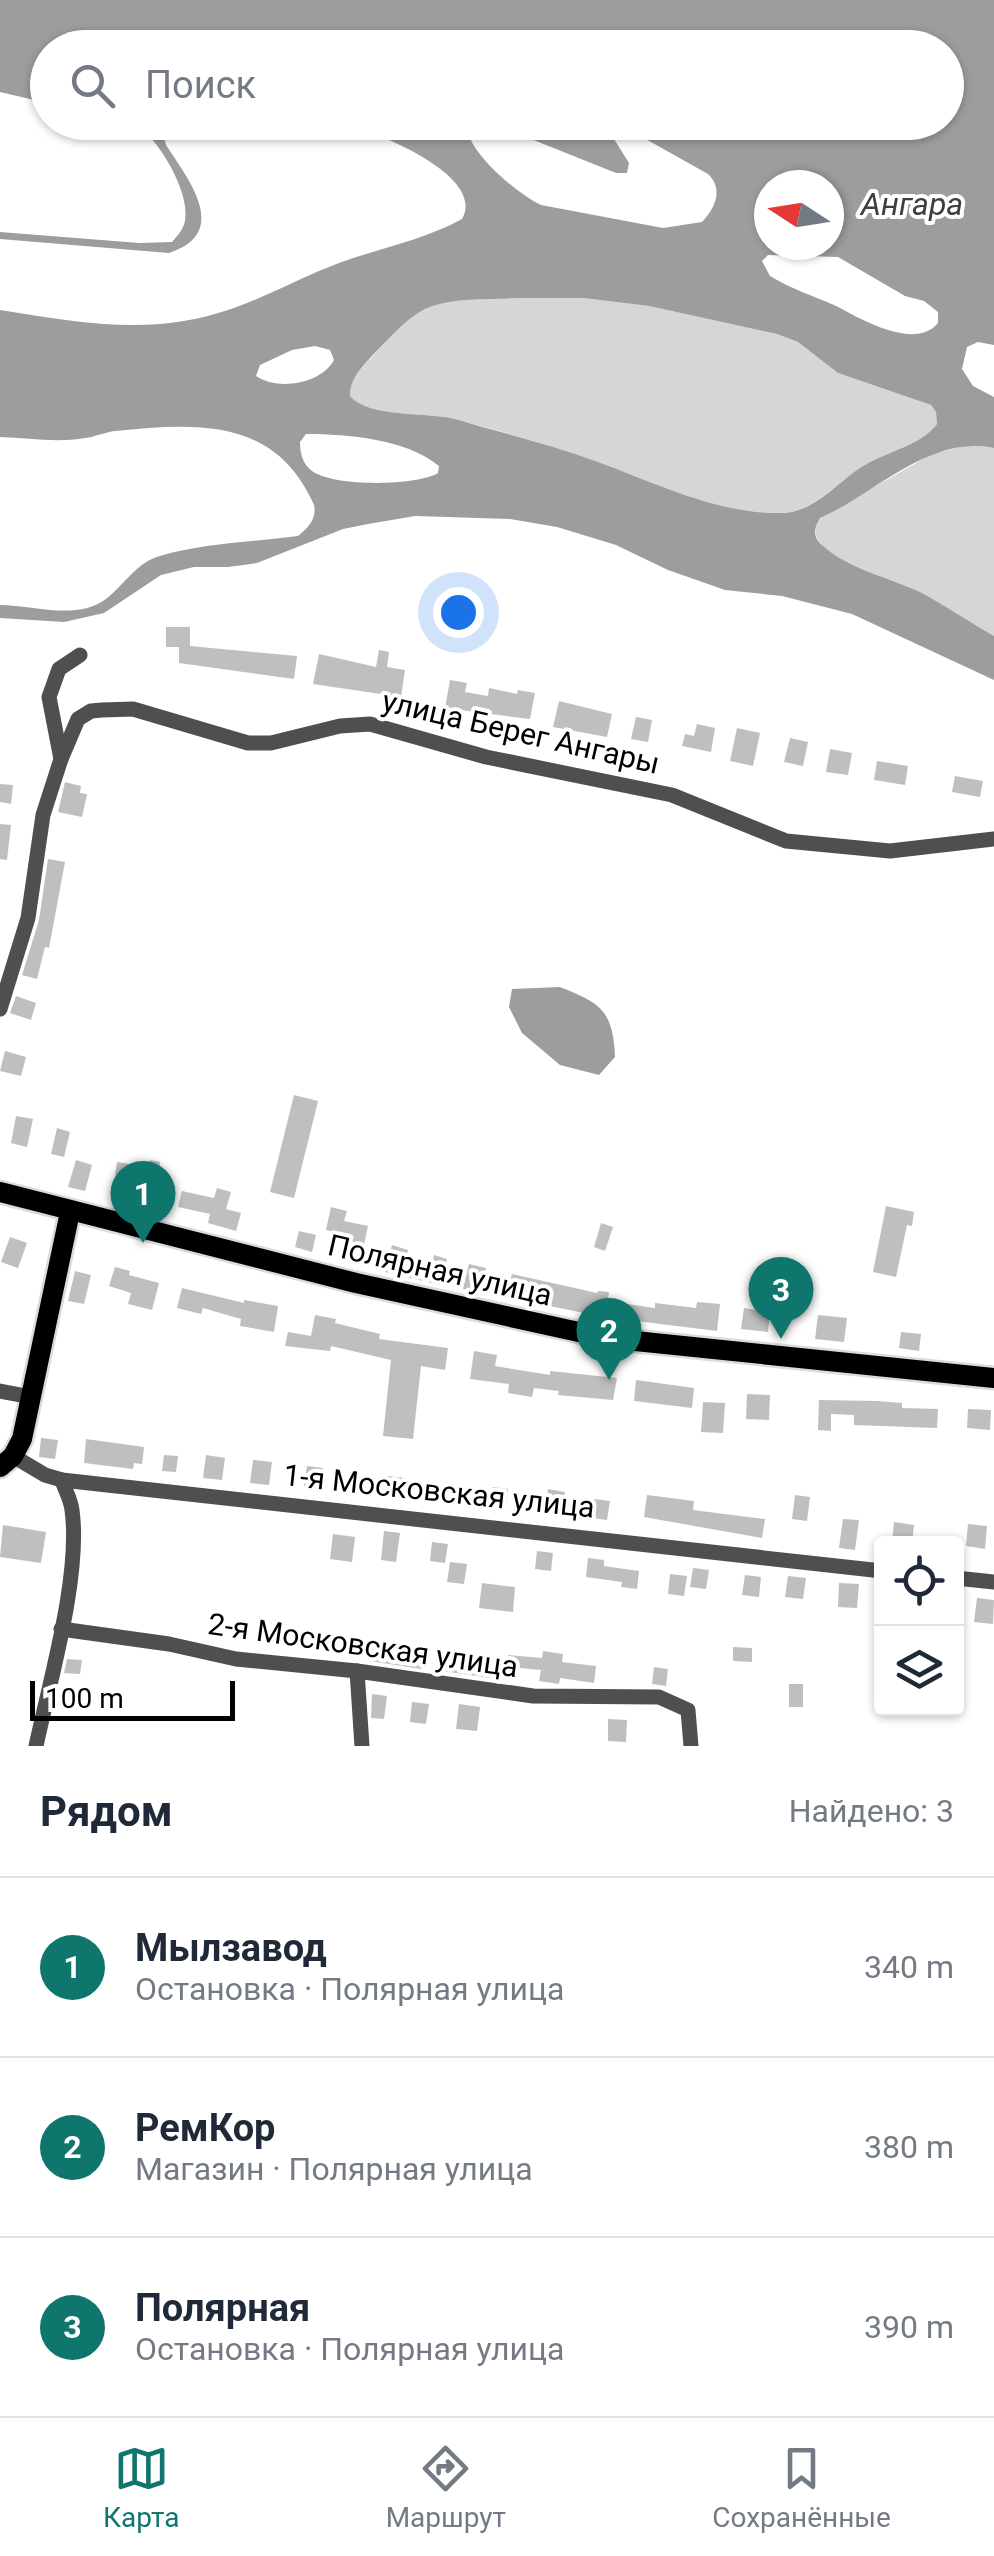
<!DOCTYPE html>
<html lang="ru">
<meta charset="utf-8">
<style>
body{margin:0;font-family:Roboto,sans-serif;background:#f2f2f3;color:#1f2937}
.controls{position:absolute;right:30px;bottom:30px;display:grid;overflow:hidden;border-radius:10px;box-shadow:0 2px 8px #0004}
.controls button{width:90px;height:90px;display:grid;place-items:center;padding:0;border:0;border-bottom:2px solid #e0e1e3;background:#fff;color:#1f2937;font:50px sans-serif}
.compass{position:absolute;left:754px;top:170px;width:90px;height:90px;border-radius:50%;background:#fff;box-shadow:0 2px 8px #0004;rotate:282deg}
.scale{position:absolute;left:30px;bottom:25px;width:205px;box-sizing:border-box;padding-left:10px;border:5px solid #000;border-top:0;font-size:28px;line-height:35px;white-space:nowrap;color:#000;-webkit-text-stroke:8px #fff;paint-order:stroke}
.you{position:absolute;left:458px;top:612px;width:35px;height:35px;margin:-25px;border:8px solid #fff;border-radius:50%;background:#1a73e8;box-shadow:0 0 0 15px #1a73e833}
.badge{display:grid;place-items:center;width:65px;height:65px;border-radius:50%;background:#0f766e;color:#fff;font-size:32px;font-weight:700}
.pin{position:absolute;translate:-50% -82px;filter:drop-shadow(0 2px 5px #0008)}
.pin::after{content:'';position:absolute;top:52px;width:35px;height:30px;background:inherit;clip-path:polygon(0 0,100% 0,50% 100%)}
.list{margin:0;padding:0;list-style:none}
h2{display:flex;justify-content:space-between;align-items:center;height:130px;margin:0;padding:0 40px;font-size:42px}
h2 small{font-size:32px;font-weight:400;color:#747a83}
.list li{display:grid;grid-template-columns:65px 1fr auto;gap:30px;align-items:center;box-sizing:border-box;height:180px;padding:0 40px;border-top:2px solid #e0e1e3}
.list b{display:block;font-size:38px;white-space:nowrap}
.list p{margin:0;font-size:32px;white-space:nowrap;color:#747a83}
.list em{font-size:32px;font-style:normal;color:#747a83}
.icon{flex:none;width:55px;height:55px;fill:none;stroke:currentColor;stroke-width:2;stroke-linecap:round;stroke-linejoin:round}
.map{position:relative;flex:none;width:994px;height:1746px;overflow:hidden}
.search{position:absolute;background:#fff;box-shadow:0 2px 8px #0004;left:30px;right:30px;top:30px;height:110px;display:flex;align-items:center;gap:25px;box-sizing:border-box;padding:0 35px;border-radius:55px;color:#747a83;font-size:38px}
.sheet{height:670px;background:#fff}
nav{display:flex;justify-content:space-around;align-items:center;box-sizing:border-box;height:140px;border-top:2px solid #e0e1e3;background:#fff;font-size:28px;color:#747a83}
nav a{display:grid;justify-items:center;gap:5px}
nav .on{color:#0f766e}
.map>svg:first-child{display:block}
.green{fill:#d6d6d6}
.water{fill:#9d9d9d;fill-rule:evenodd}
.building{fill:#bfbfbf}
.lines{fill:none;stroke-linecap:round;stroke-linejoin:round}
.major-casing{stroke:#dbdbdb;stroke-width:25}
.minor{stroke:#4f4f4f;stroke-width:15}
.major{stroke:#000;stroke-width:20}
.labels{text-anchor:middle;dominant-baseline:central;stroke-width:8;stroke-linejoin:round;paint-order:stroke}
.street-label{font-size:30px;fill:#000;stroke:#fff}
.water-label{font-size:32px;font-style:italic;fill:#3e3e3e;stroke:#fff}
</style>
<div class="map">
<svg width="994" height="1746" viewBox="0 0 994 1746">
<rect width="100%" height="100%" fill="#fff"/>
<g class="green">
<path d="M518,298H583L649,306L777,334L798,342L838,373L931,405L936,412L937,424C920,446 888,451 865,465C837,481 816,512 780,513C717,515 656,483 598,462C552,445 505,433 459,420C429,411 370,419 350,396C350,378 361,369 373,356C387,341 405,319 425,309C451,297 489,300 518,298Z"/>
<path d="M968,445L994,448V636C969,622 945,605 920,592C888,577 848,569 822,545C813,536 814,528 820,518L932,454Z"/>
</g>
<g class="water">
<path d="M0,0H994V345L978,342L967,347L962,369L973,386L994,397V448C930,434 875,494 820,518C814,528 812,536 822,545C848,569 888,577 920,592C945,605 969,622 994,636V680L852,614L782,596L725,590L668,570L616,545L557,527L510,519L415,516L368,524L343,529L257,563L228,567H194L161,575L104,613L64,622L0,618V605C32,605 77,621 106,599C124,585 137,562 160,556C203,543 253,542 298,536C308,528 317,519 314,505C275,417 197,423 115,431C105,432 95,437 85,438C58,443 28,438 0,437V310C83,323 152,337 234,308C270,295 304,276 339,263C380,248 424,240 462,219C487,175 375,132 344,123L946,122V48H48L47,103L0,92ZM485,128L511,131L616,173H627L629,163L609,131L615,127L626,128L708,174C724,189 715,208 702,222L663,228L541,205C519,195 473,156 468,132ZM829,185V245H769V185ZM768,255L838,257L905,296L924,301L938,312V323C915,351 861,319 836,306C814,296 791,289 770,276L762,261ZM518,298H583L649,306L777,334L798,342L838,373L931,405L936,412L937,424C920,446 888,451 865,465C837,481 816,513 780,513C717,514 656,483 598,462C553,445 505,434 459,420C429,411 370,419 350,396C350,379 361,368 372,356C387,341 405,319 425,309C451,297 489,300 518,298ZM315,346L330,350L334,360C321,384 278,391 256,376L260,365L292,350ZM306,434C348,434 406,439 439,466L438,473C417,486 333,487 312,471C303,464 300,454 300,442Z"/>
<path d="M134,123H168L163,134L166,145C188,179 232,233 169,253L0,239V232L139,243L172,242C178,235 183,230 185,221C191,193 158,137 134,123Z"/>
<path d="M560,987C600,1003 613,1010 615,1057L599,1075L560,1065L522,1033L509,1007L512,989Z"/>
</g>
<g class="building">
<polygon points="166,627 190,627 190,646 297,656 294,679 179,663 179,647 166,647"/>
<polygon points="379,650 389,652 387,667 405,670 401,697 313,684 319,654 376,667"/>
<polygon points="450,680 467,683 465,692 488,696 489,688 517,694 518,690 535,693 530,719 445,708"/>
<polygon points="559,701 612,714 607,737 553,727"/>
<polygon points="636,717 652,720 648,742 631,739"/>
<polygon points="697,724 715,728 711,752 682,746 685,734 694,736"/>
<polygon points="737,728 760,733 753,766 730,761"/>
<polygon points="790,738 808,742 803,766 784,762"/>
<polygon points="830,749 852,753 848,775 826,772"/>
<polygon points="877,761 908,766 905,785 874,780"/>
<polygon points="955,776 983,781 980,797 952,792"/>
<polygon points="65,782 81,786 80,793 87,794 82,817 58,812"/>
<polygon points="0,784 13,785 11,804 0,802"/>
<polygon points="0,824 11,825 7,860 0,859"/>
<polygon points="48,859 65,862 49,948 45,947 37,979 22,975 39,920"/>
<polygon points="16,996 36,1003 31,1020 10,1013"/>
<polygon points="5,1051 26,1057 21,1076 0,1071"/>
<polygon points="294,1095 318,1101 294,1198 270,1192"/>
<polygon points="16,1116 33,1119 27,1147 11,1143"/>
<polygon points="57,1128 70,1132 64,1157 51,1154"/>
<polygon points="76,1160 92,1165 85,1191 68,1187"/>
<polygon points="150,1160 160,1162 159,1169 164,1170 160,1187 154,1186 149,1208 139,1205 143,1189 123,1185 124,1176 115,1175 117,1162 148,1167"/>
<polygon points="217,1188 231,1192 226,1209 241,1213 236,1231 208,1223 210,1214 178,1207 182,1191 214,1198"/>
<polygon points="886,1206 914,1212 912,1226 907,1225 896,1277 873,1272"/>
<polygon points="331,1207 347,1211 344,1221 368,1226 364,1245 349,1241 351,1236 326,1230"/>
<polygon points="601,1223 613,1227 605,1251 594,1247"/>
<polygon points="299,1231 316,1235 312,1252 295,1247"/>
<polygon points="10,1237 27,1243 18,1268 1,1262"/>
<polygon points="392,1245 408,1250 406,1261 431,1267 434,1255 447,1259 440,1285 385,1272"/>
<polygon points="469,1264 486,1268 480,1293 463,1289"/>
<polygon points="115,1267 130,1271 129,1275 159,1283 152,1310 128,1304 131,1293 109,1286"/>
<polygon points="75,1271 91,1275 84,1304 68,1301"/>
<polygon points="512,1274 597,1293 598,1291 609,1292 607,1306 591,1303 589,1314 506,1297"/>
<polygon points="182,1288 244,1303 244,1300 278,1306 274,1332 240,1326 241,1319 203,1308 201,1314 177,1308"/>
<polygon points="614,1302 655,1308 655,1303 696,1308 697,1302 720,1304 717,1331 612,1318"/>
<polygon points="744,1308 770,1312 768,1332 741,1329"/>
<polygon points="315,1315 336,1319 335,1323 380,1334 379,1339 448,1348 445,1370 421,1366 413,1439 383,1436 391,1360 331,1346 330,1351 285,1346 288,1332 311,1336"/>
<polygon points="818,1315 847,1318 844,1342 815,1339"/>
<polygon points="901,1332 921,1334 919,1351 899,1348"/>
<polygon points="474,1351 497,1355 495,1366 550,1375 550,1371 617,1378 613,1400 558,1395 559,1391 534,1388 532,1397 508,1393 509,1384 470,1379"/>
<polygon points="636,1380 694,1388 692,1408 634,1401"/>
<polygon points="747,1394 770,1395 769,1420 746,1419"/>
<polygon points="819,1400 877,1401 902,1403 902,1408 938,1409 937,1428 854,1425 854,1415 831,1414 831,1431 818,1430"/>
<polygon points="703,1402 725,1403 723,1433 701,1432"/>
<polygon points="968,1409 991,1410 990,1430 967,1428"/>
<polygon points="41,1438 58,1440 55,1459 39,1457"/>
<polygon points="86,1439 144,1447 142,1464 134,1463 133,1469 84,1463"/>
<polygon points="164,1455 178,1456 176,1472 162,1471"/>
<polygon points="206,1455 225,1458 222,1480 203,1478"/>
<polygon points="253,1460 272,1462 269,1485 250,1483"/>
<polygon points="307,1466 323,1468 321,1488 304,1486"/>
<polygon points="352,1475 365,1477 363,1492 350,1490"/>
<polygon points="388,1476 405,1478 402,1498 385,1496"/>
<polygon points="493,1487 508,1489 506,1507 491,1505"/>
<polygon points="548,1489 565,1492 563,1513 545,1510"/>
<polygon points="647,1495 694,1501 693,1510 765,1519 762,1538 644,1517"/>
<polygon points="795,1495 810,1497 807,1521 792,1519"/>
<polygon points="594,1499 610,1501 607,1520 591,1518"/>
<polygon points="843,1519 859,1520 855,1550 839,1548"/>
<polygon points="894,1522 914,1525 912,1544 892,1544"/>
<polygon points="968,1524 987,1526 985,1549 966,1546"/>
<polygon points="3,1525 46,1532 41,1563 0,1557"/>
<polygon points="384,1531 400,1533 396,1562 381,1560"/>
<polygon points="333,1534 355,1537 352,1562 330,1559"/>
<polygon points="432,1542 448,1544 445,1563 430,1561"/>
<polygon points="537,1551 553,1553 551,1571 535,1569"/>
<polygon points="588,1558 604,1560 604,1566 639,1571 637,1589 621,1587 622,1582 586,1577"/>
<polygon points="450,1562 467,1564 464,1584 447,1582"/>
<polygon points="693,1568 709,1570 706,1589 690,1587"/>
<polygon points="670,1574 687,1576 684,1596 668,1594"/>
<polygon points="745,1575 761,1577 759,1597 742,1595"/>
<polygon points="788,1576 806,1578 803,1599 785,1597"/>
<polygon points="482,1583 515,1587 513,1612 479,1608"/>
<polygon points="839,1583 859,1584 857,1608 838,1607"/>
<polygon points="977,1598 994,1600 993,1624 974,1622"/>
<polygon points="372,1640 424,1648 421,1669 370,1661"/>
<polygon points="733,1647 752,1648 752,1662 733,1661"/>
<polygon points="445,1650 492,1658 490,1678 443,1671"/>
<polygon points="543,1651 563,1654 562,1662 596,1666 594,1683 560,1678 559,1684 539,1681 541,1670 507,1667 508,1655 542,1658"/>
<polygon points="67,1659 82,1660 80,1674 64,1673"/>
<polygon points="654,1667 668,1669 666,1686 652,1684"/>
<rect x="789" y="1684" width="14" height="23"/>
<polygon points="372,1694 387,1696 384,1719 371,1718"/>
<polygon points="412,1702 429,1704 426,1724 410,1722"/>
<polygon points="459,1704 480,1707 477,1731 456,1729"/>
<polygon points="608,1719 627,1720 626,1742 608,1741"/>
</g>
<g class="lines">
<defs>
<g id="major">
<polyline points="0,1192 356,1283 606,1338 994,1378"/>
<polyline points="0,1467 13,1456 22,1439 70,1212"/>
</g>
</defs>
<use href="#major" class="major-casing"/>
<g class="minor">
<polyline points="61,759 78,719 91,711 102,710 133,709 248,743 271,743 340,726 370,724 486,757 672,795 786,841 890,851 994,839"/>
<polyline points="0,1009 28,918 43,815 61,759 49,697 59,669 80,655"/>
<polyline points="0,1391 31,1397"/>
<polyline points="13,1456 45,1475 62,1480 882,1571"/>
<polyline points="956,1578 994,1582"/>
<polyline points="61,1629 169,1644 236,1659 357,1671 533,1696 659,1697 688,1710 691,1746"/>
<polyline points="357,1671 362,1746"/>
<path d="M36,1746C50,1680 81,1575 72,1510C71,1500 65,1490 62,1480"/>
</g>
<use href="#major" class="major"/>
</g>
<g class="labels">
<g class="street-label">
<text transform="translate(521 732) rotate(13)">улица Берег Ангары</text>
<text transform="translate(440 1270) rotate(13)">Полярная улица</text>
<text transform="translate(439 1491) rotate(6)">1-я Московская улица</text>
<text transform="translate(363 1645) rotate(8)">2-я Московская улица</text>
</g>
<g class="water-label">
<text x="912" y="204">Ангара</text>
</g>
</g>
</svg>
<div class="controls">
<button><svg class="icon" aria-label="locate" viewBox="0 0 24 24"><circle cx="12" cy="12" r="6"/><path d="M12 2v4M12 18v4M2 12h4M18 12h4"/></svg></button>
<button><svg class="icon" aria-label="layers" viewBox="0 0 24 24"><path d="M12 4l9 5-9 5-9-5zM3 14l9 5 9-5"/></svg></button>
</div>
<svg class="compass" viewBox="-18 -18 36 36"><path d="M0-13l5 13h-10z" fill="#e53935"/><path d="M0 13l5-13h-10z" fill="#747a83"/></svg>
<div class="scale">100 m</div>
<div class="you"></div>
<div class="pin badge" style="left:143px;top:1243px">1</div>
<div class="pin badge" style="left:609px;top:1380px">2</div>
<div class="pin badge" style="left:781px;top:1339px">3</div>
<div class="search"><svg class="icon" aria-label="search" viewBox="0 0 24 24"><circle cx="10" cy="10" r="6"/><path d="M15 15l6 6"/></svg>Поиск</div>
</div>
<section class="sheet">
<h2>Рядом<small>Найдено: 3</small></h2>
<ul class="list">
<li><span class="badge">1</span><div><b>Мылзавод</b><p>Остановка · Полярная улица</p></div><em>340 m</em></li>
<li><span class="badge">2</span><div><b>РемКор</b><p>Магазин · Полярная улица</p></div><em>380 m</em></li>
<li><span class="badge">3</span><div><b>Полярная</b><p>Остановка · Полярная улица</p></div><em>390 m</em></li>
</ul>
</section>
<nav>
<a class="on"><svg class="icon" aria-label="map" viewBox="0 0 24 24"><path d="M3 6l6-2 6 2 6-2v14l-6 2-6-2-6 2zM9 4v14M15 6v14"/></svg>Карта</a>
<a><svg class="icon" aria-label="directions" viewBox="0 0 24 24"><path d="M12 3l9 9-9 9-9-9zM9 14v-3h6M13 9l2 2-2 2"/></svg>Маршрут</a>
<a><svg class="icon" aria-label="saved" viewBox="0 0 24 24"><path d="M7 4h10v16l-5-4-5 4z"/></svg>Сохранённые</a>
</nav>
